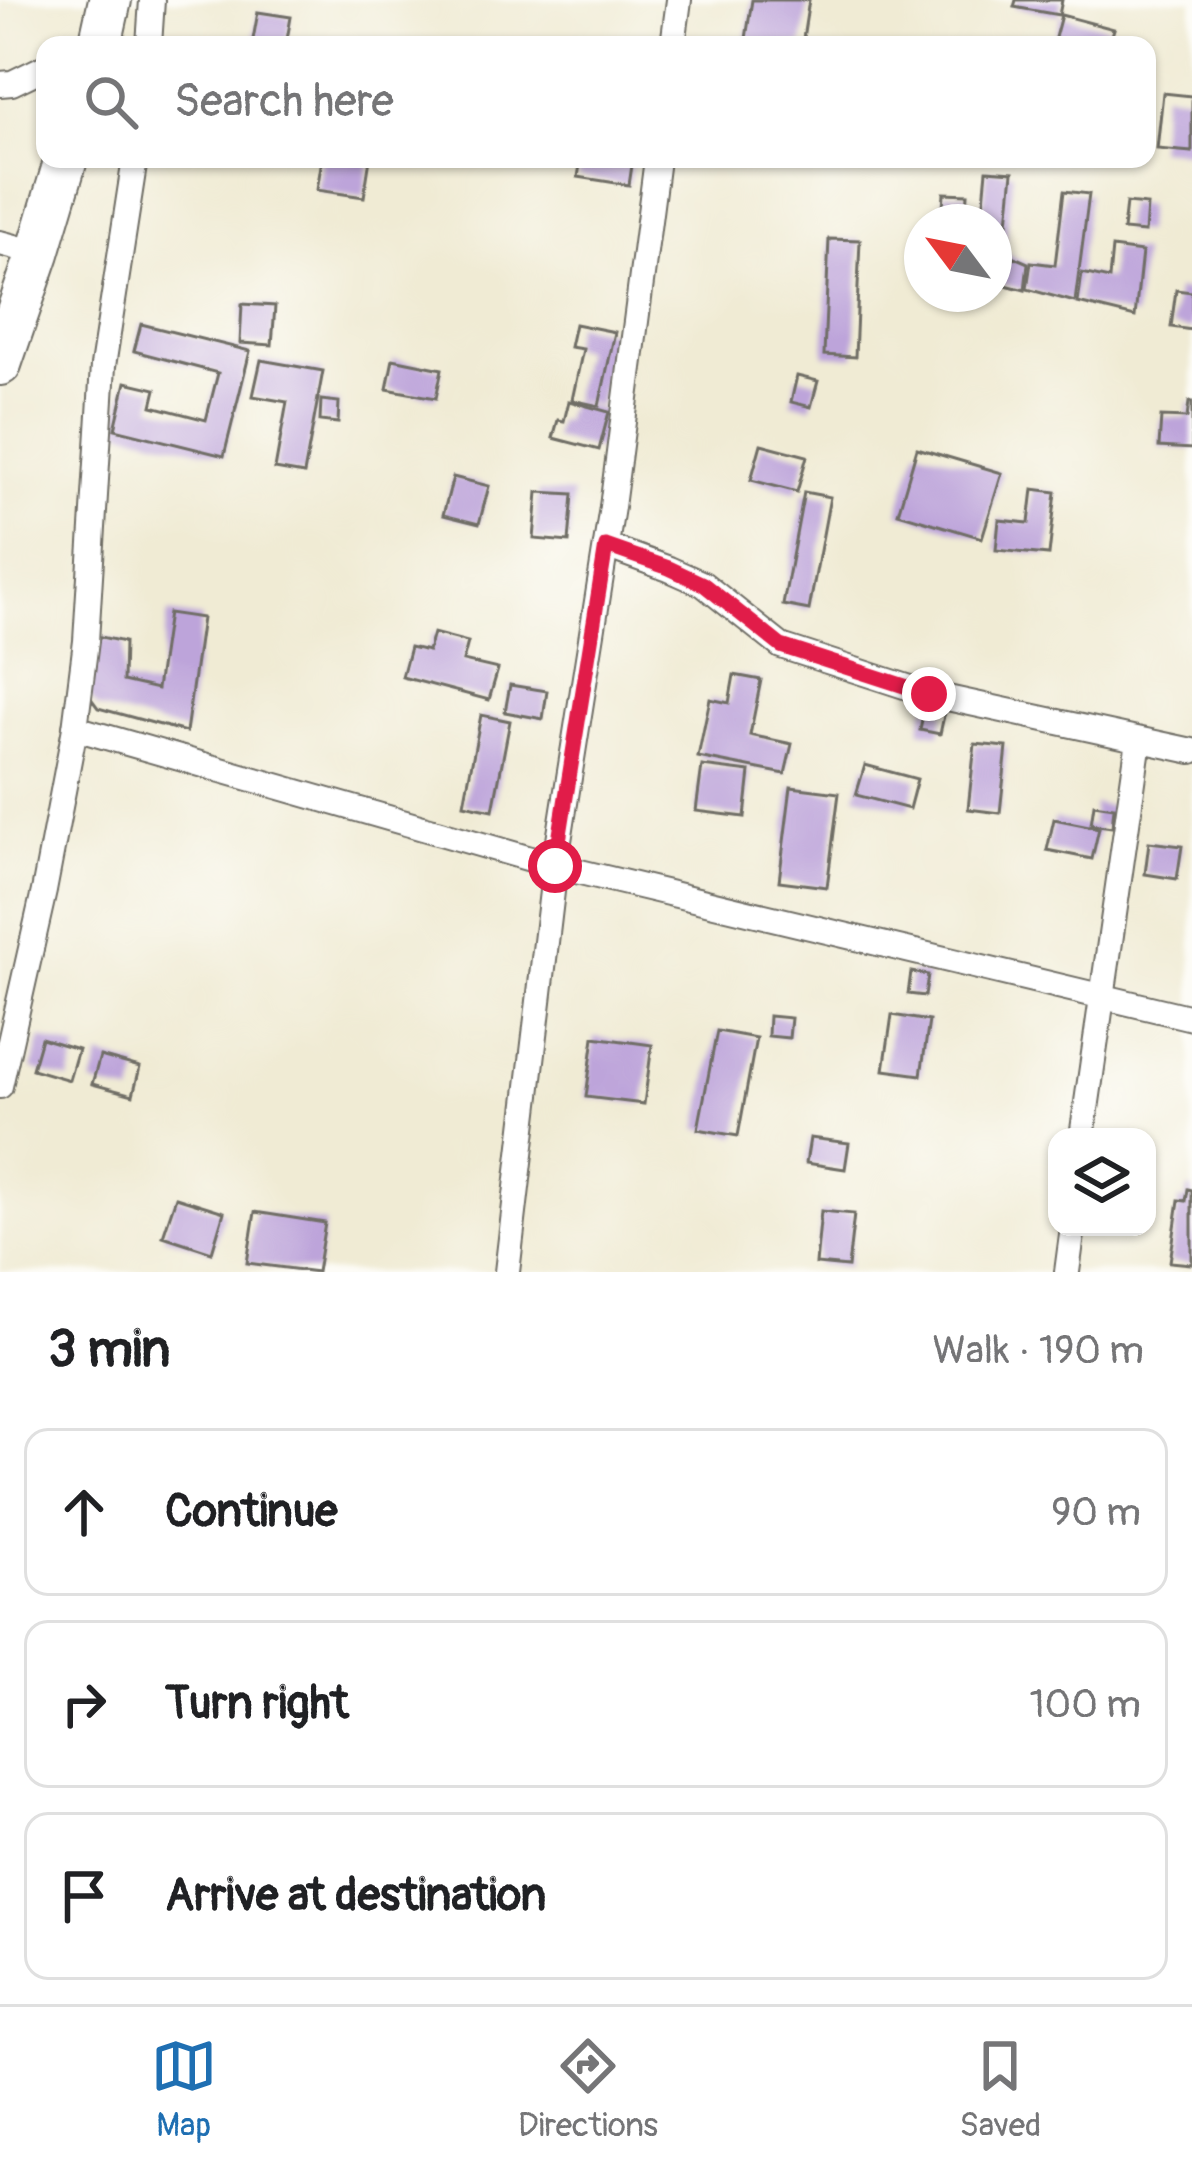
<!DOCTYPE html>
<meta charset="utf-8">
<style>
body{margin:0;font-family:Pangolin,sans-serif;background:#f6f6f6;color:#202124}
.controls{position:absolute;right:36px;bottom:36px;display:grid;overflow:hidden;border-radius:24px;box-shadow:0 3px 9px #0004}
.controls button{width:108px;height:108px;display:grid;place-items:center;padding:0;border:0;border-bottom:3px solid #e0e0e0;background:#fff;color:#202124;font:60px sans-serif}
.compass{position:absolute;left:904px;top:204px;width:108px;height:108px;border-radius:50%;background:#fff;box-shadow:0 3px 9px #0004;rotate:302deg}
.stop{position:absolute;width:36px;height:36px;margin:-27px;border:9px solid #e11d48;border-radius:50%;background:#fff}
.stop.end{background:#e11d48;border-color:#fff;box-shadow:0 3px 12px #0008}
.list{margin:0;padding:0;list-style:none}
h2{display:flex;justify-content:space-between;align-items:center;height:156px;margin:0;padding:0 48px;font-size:51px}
h2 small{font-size:39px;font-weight:400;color:#757577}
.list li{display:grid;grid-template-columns:78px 1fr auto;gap:36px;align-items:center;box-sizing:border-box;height:168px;margin:0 24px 24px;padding:0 24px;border:3px solid #e0e0e0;border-radius:24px}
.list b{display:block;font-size:45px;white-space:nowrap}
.list em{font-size:39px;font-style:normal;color:#757577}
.icon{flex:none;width:66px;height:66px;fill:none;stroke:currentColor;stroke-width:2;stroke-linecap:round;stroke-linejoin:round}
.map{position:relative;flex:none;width:1192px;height:1272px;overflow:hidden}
.search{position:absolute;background:#fff;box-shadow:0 3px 9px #0004;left:36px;right:36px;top:36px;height:132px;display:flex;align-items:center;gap:30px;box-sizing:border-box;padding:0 42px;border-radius:24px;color:#757577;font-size:45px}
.sheet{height:732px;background:#fff}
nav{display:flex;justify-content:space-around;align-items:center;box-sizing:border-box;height:168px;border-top:3px solid #e0e0e0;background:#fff;font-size:33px;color:#757577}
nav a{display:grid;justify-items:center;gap:6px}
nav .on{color:#1f6fb2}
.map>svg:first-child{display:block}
.building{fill:#bda4da}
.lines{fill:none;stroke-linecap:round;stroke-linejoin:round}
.minor-casing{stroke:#706e66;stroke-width:28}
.trunk-casing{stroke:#706e66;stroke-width:46}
.minor{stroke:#fff;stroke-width:24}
.trunk{stroke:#fff;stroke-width:42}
.route{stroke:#e11d48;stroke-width:15}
</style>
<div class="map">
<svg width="1192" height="1272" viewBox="0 0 1192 1272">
<rect width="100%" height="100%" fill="#fdfcf7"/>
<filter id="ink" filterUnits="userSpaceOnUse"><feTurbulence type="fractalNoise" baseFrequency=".00833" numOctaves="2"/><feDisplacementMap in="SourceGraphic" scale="24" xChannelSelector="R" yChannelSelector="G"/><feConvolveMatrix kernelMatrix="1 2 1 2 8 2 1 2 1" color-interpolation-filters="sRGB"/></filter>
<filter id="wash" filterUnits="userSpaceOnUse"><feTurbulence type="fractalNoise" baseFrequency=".004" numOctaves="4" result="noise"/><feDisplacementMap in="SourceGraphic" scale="48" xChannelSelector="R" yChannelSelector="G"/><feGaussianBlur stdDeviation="2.7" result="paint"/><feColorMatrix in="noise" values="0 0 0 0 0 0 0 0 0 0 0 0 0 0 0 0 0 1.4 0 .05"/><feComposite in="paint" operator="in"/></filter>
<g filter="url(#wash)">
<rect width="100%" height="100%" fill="#f0ebd4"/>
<g id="blocks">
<g class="building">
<polygon points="752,0 809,0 802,45 745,45"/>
<polygon points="1016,0 1062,0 1059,15 1014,7"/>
<polygon points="258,12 291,17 286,45 252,45"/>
<polygon points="1061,15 1114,29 1109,45 1053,45"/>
<polygon points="1163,93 1192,96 1192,152 1157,149"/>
<polygon points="322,159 370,159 364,197 317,190"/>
<polygon points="581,159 633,159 629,185 578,177"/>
<polygon points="987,170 1013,172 1005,253 1028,263 1025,290 994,282 994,222 982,222"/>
<polygon points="1064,191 1089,194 1075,302 1027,289 1031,262 1055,265"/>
<polygon points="944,193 968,194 966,222 942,222"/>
<polygon points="1126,203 1147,205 1145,232 1123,230"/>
<polygon points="829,239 860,240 855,357 824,355"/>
<polygon points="1112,248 1142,252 1135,317 1078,303 1082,273 1109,279"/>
<polygon points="1176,290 1192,292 1192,330 1171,327"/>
<polygon points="242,304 275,306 272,345 240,343"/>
<polygon points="141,324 250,351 224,456 115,429 126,382 156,389 152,406 206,420 218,373 134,351"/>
<polygon points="575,324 615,332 599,406 572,400 583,349 570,347"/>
<polygon points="393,359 442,369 436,398 387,389"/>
<polygon points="261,360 323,371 304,474 275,469 287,402 253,396"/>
<polygon points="797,376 818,381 811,407 791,402"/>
<polygon points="321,400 339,402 338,423 320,421"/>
<polygon points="569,401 609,412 599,450 553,438 558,420 564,421"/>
<polygon points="1189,402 1192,402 1192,449 1159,447 1161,417 1187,418"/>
<polygon points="761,444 807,456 797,492 751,480"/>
<polygon points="917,448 1002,473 982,538 898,513"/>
<polygon points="453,477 489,486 479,524 443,515"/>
<polygon points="1033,489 1056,492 1049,555 996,550 999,520 1029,523"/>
<polygon points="538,492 573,494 569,542 534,539"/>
<polygon points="804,492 830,497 809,610 783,605"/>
<polygon points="168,613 202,618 186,732 98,708 87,693 92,635 124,642 123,681 157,689"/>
<polygon points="433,633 468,642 463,661 498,669 489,700 402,677 410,647 428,651"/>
<polygon points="734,675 761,680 750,735 792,744 785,774 698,757 710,699 729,703"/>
<polygon points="510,685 547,691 543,719 505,712"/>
<polygon points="925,707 945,711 940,734 920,730"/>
<polygon points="481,715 510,721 493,810 464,804"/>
<polygon points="975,744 1007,747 1000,813 968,809"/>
<polygon points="865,765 917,779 909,809 856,795"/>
<polygon points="702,766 750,772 745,817 696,811"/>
<polygon points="791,787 839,793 827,887 779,881"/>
<polygon points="1094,804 1114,807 1112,827 1091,824"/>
<polygon points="1054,819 1099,828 1092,859 1047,850"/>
<polygon points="1149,842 1182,846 1177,879 1145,874"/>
<polygon points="911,972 928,975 925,996 908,994"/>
<polygon points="892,1015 929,1021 921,1075 884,1070"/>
<polygon points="769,1016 791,1018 789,1038 768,1036"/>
<polygon points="717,1031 756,1038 738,1136 698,1129"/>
<polygon points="594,1037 652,1045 644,1104 586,1097"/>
<polygon points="41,1038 78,1049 69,1080 32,1069"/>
<polygon points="100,1056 140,1067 133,1095 92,1084"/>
<polygon points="810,1138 849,1143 845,1169 806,1163"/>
<polygon points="1188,1189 1192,1190 1192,1264 1170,1262 1179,1200 1186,1201"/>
<polygon points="176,1197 224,1212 212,1252 163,1236"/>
<polygon points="821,1211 854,1214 848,1267 816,1264"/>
<polygon points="255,1212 325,1223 317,1272 247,1263"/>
</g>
</g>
</g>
<g filter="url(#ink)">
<use href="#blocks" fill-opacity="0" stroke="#706e66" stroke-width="3"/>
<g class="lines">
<defs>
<g id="minor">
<polyline points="149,45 152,0"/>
<polyline points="673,45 679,0"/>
<polyline points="0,84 12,83 45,67"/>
<polyline points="657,159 612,507 555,866 1192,1018"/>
<polyline points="0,243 38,253"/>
<polyline points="606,546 669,569 703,584 781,646 929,694 1192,751"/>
<polyline points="75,728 555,866 507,1272"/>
<polyline points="0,1086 44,891 75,728 86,641 103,366 135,159"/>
<polyline points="1082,1137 1139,740"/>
<polyline points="1067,1272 1073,1227"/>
</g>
<g id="trunk">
<polyline points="100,45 110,0"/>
<polyline points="0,364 38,253 66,159"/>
</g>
</defs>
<use href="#minor" class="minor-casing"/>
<use href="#trunk" class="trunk-casing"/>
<use href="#minor" class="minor"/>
<use href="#trunk" class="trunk"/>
</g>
</g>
<g class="lines" filter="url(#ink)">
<polyline class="route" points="555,866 606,546 669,568 703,584 781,646 929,694"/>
</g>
</svg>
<div class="controls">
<button><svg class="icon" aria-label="layers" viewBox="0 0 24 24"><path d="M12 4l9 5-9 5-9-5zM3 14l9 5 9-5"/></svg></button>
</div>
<svg class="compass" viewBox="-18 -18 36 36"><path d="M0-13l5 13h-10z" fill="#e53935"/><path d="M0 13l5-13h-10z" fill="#757577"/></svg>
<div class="stop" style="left:555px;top:866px"></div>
<div class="stop end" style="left:929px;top:694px"></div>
<div class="search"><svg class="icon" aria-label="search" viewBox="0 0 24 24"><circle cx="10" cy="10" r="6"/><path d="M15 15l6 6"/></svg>Search here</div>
</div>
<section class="sheet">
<h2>3 min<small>Walk · 190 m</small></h2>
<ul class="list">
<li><svg class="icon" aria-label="ahead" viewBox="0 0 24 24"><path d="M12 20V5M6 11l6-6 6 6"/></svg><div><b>Continue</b></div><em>90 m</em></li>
<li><svg class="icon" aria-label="right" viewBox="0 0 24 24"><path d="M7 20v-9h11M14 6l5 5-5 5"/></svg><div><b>Turn right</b></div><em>100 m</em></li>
<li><svg class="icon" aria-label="arrive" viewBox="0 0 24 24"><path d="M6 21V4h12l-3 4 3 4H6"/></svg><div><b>Arrive at destination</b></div></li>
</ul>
</section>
<nav>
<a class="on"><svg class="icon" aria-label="map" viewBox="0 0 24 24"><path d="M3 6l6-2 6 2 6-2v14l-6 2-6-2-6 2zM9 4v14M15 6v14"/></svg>Map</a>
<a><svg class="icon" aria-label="directions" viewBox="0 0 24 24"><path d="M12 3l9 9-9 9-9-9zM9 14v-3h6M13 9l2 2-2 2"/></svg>Directions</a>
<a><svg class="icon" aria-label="saved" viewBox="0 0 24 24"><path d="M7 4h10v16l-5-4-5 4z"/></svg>Saved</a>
</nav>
